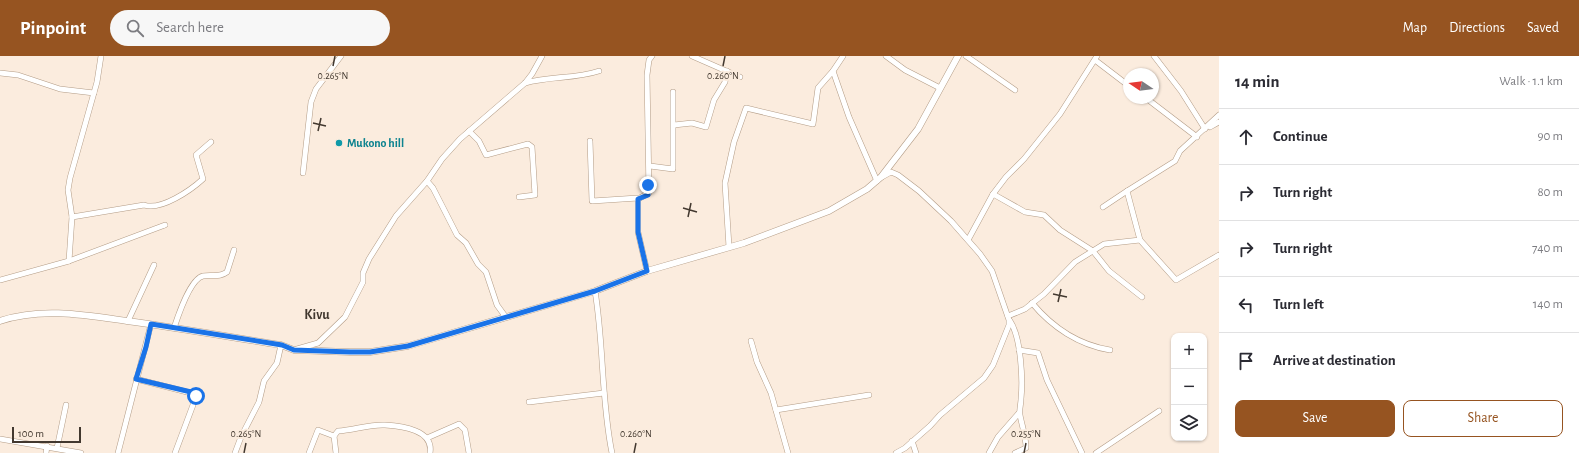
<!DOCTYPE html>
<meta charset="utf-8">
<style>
body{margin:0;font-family:"Alegreya Sans",sans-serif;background:#f7f7f7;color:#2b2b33}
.controls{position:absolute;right:12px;bottom:12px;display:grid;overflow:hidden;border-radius:8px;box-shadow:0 1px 3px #0004}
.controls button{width:36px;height:36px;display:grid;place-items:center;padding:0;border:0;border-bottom:1px solid #e1e1e2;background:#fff;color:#2b2b33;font:20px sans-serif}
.compass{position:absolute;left:1123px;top:12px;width:36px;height:36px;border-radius:50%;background:#fff;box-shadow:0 1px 3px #0004;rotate:283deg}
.scale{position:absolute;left:12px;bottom:10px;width:69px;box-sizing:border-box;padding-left:4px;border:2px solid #42382f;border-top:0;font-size:11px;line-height:14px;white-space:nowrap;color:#42382f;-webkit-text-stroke:3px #fbecde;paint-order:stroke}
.stop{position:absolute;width:12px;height:12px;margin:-9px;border:3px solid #1a73e8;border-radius:50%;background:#fff}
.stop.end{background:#1a73e8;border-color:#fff;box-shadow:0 1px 4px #0008}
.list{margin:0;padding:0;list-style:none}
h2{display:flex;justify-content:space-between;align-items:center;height:52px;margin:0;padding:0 16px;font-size:17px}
h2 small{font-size:13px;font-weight:400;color:#7c7c81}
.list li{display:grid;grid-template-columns:26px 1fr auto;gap:12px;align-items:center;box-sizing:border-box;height:56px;padding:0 16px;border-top:1px solid #e1e1e2}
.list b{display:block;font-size:15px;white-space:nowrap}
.list em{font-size:13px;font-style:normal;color:#7c7c81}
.actions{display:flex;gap:8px;padding:12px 16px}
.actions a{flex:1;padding:9px 0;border:1px solid #965421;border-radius:8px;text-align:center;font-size:14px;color:#965421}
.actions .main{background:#965421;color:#fff}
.icon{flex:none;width:22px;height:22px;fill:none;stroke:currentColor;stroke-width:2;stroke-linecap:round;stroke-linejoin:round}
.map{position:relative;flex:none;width:1219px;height:397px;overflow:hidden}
header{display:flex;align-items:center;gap:24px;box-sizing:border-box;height:56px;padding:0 20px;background:#965421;color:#fff}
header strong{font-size:19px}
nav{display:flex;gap:22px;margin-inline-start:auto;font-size:14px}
.search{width:280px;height:36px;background:#f7f7f7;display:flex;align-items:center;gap:10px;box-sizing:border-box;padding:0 14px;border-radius:22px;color:#7c7c81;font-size:15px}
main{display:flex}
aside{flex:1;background:#fff}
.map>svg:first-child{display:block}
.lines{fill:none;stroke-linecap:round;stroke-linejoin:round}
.minor-casing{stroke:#b39c86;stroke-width:6}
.tertiary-casing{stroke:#b39c86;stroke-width:7}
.minor{stroke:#fff;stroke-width:5}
.tertiary{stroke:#fff;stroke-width:6}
.route{stroke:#1a73e8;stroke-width:5}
.ticks{fill:none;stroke:#42382f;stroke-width:1.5}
.culture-dot{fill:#0f9aa8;stroke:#fbecde;stroke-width:1.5}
.labels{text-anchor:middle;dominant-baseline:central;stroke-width:4;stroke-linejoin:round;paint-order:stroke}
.culture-label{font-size:12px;font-weight:bold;fill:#0d838f;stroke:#fbecde;text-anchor:start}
.quarter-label{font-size:14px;font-weight:bold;fill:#42382f;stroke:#fbecde}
.ticks-label{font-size:10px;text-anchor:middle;fill:#42382f;stroke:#fbecde;stroke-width:4;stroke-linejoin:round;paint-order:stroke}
</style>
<header>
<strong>Pinpoint</strong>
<div class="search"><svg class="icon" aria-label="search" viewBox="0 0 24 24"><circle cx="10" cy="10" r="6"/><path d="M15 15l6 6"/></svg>Search here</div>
<nav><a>Map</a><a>Directions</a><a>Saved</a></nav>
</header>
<main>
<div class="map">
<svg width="1219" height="397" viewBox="0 0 1219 397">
<rect width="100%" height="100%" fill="#fbecde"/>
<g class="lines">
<defs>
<g id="minor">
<polyline points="692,0 740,21"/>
<polyline points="843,0 833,15 849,61 877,125"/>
<polyline points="886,0 905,14 940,32"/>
<polyline points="966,0 1015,34"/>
<polyline points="1154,0 1181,35 1205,73"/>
<polyline points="1095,4 1129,30"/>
<polyline points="0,17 18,19 60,33 94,37"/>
<path d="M525,27C550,20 575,23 599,15"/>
<polyline points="1146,42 1197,81"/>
<polyline points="674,69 692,67 706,71 714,44 725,26 727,15"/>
<polyline points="1210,71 1219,66"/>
<polyline points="469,75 479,85 486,99 528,88 532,91 535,139 519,141"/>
<polyline points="590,85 592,145 638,142"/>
<polyline points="650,110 673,113 673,36"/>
<polyline points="303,117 311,46 316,33 341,0"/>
<polyline points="882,121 891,116 898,119 919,135 951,165 980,198 992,215 1009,264 1009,269 993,309 984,322 940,359 930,370 905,392 896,397"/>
<polyline points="427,125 433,132 457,179 466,187 478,208 486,216 497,249 505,260"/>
<polyline points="993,138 1025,156 1044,159 1060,174 1093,195 1109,215 1142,241"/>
<polyline points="1103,151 1127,135"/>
<path d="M72,161L144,149C161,155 191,134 203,123L196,99L211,86"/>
<polyline points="968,184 993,138 1006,121 1024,103 1060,58 1097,0"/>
<polyline points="1140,184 1176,224 1219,199"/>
<polyline points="729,191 725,127 734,86 746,52 813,68 818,32 833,15"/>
<polyline points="69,205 165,169"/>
<polyline points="647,215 638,176 638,143 649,137 647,19 649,4 652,0"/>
<polyline points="0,224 69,205 72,161 68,134 70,122 97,26 101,0"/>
<path d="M595,235C604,289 601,344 612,397"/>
<path d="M1032,247C1052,271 1079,289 1110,294"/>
<polyline points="1008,260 1025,253 1044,238 1075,206 1104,188 1140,184 1127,135 1175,105 1180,95 1219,59"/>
<polyline points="128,265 154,209"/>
<path d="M1010,265C1021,281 1023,323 1021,343C1021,348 1019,354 1020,359C1022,370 1026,380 1026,392L1015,397"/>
<path d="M174,272C178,260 190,223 203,220C212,218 219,222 227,216L234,194"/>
<polyline points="751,285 757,306 771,337 788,397"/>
<polyline points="297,293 318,287 345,261 363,226 363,217 369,203 396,160 427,125 442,103 460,83 525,27 532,18 542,0"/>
<polyline points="1019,294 1038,297 1047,324 1082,397"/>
<polyline points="136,323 195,338 193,349 175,397"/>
<polyline points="529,346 604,337"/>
<polyline points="776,354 869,339"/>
<polyline points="334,380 336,397"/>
<polyline points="427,382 459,368 465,374 469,397"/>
<polyline points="0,383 81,397"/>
<polyline points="912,385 916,397"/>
<polyline points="57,392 66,349"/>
<polyline points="46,397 47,390"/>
<polyline points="118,397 151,268"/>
<polyline points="235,397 241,381 259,346 264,325 277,307 281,289"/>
<path d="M309,397L318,374L334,380L338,375C354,374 370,368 385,369C402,370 434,374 430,397"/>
<polyline points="989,397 998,381 1019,357"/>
<polyline points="1096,397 1159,355"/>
</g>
<path id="tertiary" d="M0,265C41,251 85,259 127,265C179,272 230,281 281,289L294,294L350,296H370L408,290L595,235L647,215L744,187L829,155L867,133L881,121L918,73L958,0"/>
</defs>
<use href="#minor" class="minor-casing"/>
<use href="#tertiary" class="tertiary-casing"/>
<use href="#minor" class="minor"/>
<use href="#tertiary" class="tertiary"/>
</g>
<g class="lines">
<polyline class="route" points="196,340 191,336 136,323 146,291 151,268 282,289 294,294 350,296 370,296 408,290 595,235 647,215 638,176 638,143 648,139 648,129"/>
</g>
<path class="ticks" d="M333,10L335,0M723,10L725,0M313,67L326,70M318,75L321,62M683,152L697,156M688,161L691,147M1053,238L1067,241M1058,246L1061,233M244,397L246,387M634,397L636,387M1024,397L1026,387"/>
<circle class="culture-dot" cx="339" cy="87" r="4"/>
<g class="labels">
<g class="culture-label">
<text x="347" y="87">Mukono hill</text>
</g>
<g class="quarter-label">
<text x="317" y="259">Kivu</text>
</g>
</g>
<g class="ticks-label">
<text x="333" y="23">0.265°N</text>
<text x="723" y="23">0.260°N</text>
<text x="246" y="381">0.265°N</text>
<text x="636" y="381">0.260°N</text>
<text x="1026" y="381">0.255°N</text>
</g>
</svg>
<div class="controls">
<button>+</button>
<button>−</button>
<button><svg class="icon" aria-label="layers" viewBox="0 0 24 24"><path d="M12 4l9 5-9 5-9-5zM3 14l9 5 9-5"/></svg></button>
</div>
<svg class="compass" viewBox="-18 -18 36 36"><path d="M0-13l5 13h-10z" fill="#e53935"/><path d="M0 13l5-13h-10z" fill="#7c7c81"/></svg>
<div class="scale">100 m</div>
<div class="stop" style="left:196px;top:340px"></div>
<div class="stop end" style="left:648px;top:129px"></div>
</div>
<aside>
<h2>14 min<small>Walk · 1.1 km</small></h2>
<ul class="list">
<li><svg class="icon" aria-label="ahead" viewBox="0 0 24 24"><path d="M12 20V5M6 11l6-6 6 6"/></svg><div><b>Continue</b></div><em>90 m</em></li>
<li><svg class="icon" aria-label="right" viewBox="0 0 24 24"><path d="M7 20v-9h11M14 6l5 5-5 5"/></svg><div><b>Turn right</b></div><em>80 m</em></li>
<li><svg class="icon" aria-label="right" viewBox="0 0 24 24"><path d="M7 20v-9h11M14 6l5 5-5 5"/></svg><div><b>Turn right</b></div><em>740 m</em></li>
<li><svg class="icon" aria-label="left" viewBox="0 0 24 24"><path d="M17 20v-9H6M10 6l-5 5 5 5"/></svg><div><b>Turn left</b></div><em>140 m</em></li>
<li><svg class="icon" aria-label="arrive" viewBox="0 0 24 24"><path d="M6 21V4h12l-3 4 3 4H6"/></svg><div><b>Arrive at destination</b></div></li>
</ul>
<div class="actions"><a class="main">Save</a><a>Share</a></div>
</aside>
</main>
